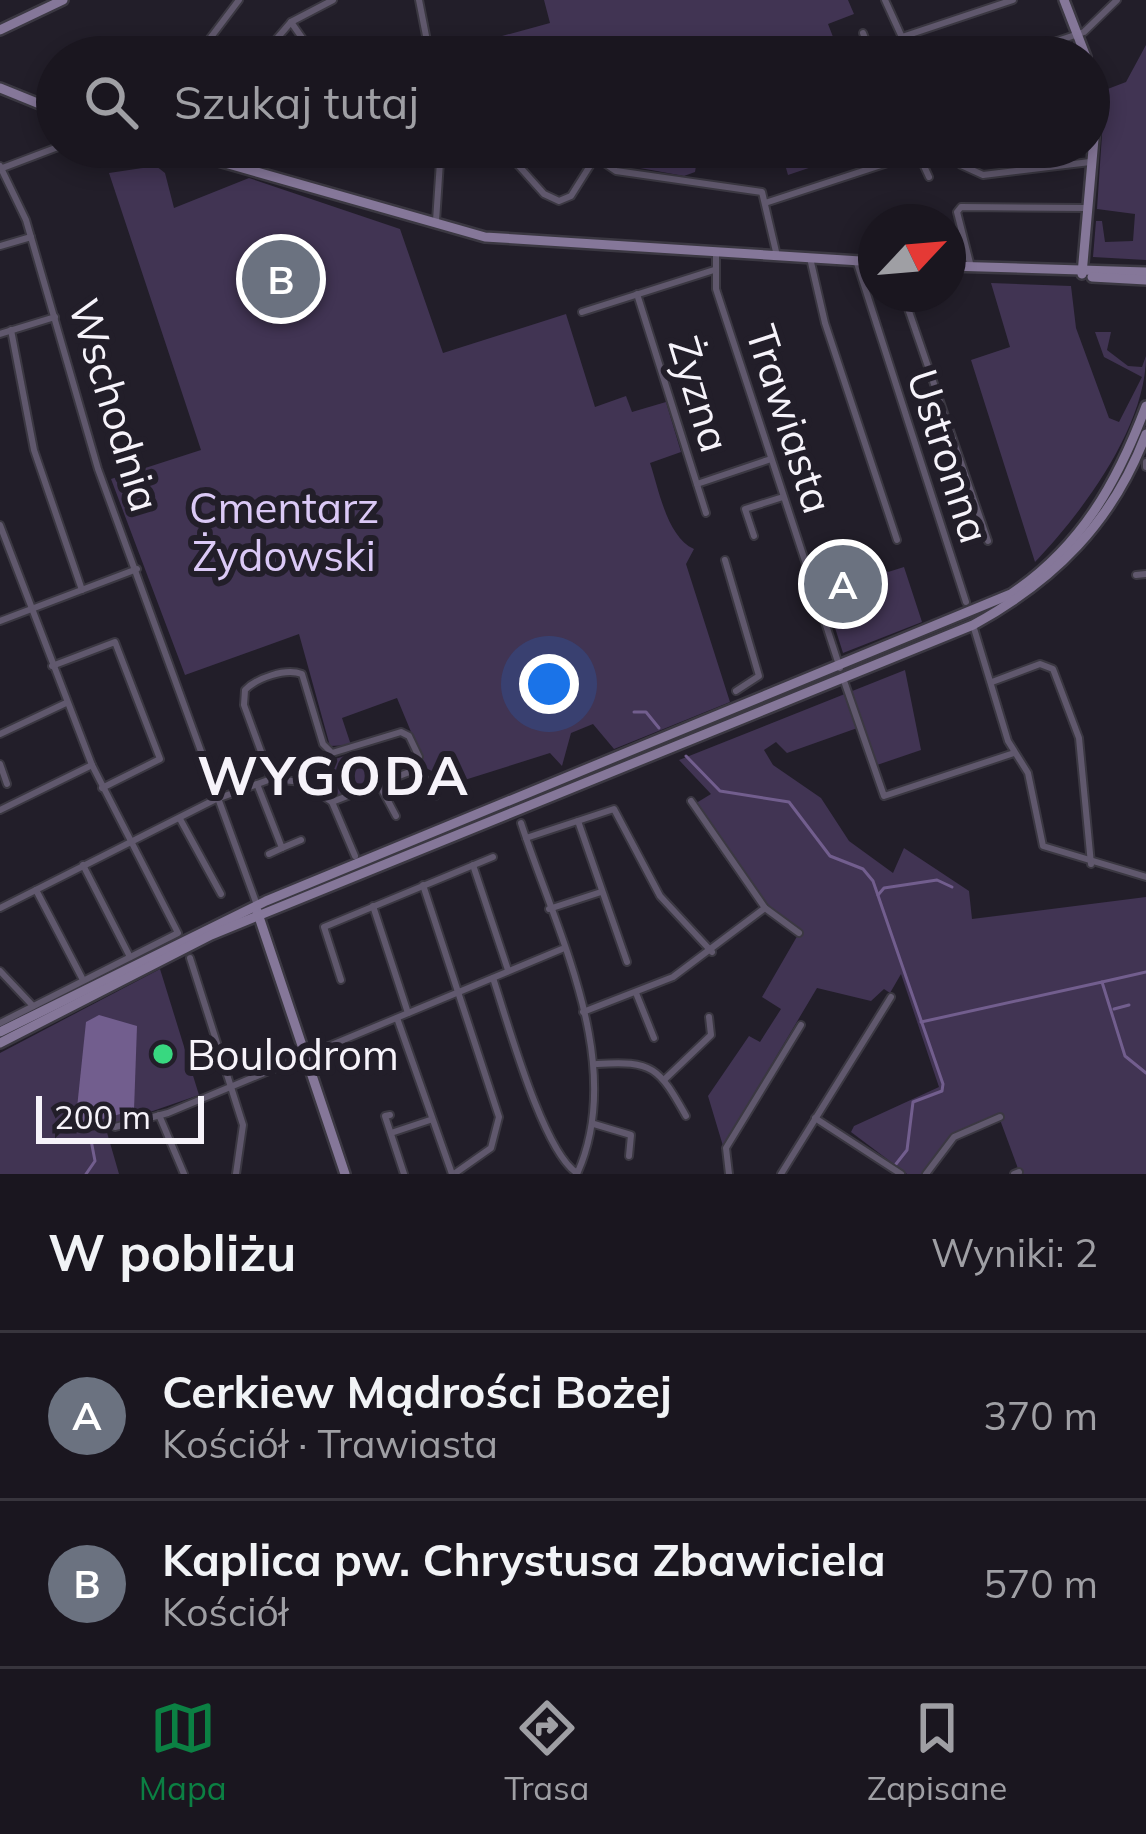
<!DOCTYPE html>
<html lang="pl">
<meta charset="utf-8">
<style>
body{margin:0;font-family:Mulish,sans-serif;background:#231f28;color:#f1f3f6}
.compass{position:absolute;left:858px;top:204px;width:108px;height:108px;border-radius:50%;background:#1a161f;box-shadow:0 6px 18px #0003;rotate:64deg}
.scale{position:absolute;left:36px;bottom:30px;width:168px;box-sizing:border-box;padding-left:12px;border:6px solid #f6f3fa;border-top:0;font-size:33px;line-height:42px;white-space:nowrap;color:#f6f3fa;-webkit-text-stroke:9px #221e29;paint-order:stroke}
.you{position:absolute;left:549px;top:684px;width:42px;height:42px;margin:-30px;border:9px solid #fff;border-radius:50%;background:#1a73e8;box-shadow:0 0 0 18px #1a73e833}
.badge{display:grid;place-items:center;width:78px;height:78px;border-radius:50%;background:#0b8043;color:#fff;font-size:39px;font-weight:700}
.pin{position:absolute;translate:-50% -50%;border:6px solid #fff;box-shadow:0 3px 12px #0006}
.list{margin:0;padding:0;list-style:none}
h2{display:flex;justify-content:space-between;align-items:center;height:156px;margin:0;padding:0 48px;font-size:51px}
h2 small{font-size:39px;font-weight:400;color:#9f9fa4}
.list li{display:grid;grid-template-columns:78px 1fr auto;gap:36px;align-items:center;box-sizing:border-box;height:168px;padding:0 48px;border-top:3px solid #38353d}
.list b{display:block;font-size:45px;white-space:nowrap}
.list p{margin:0;font-size:39px;white-space:nowrap;color:#9f9fa4}
.list em{font-size:39px;font-style:normal;color:#9f9fa4}
.icon{flex:none;width:66px;height:66px;fill:none;stroke:currentColor;stroke-width:2;stroke-linecap:round;stroke-linejoin:round}
.map{position:relative;flex:none;width:1146px;height:1174px;overflow:hidden}
.search{position:absolute;background:#1a161f;box-shadow:0 6px 18px #0003;left:36px;right:36px;top:36px;height:132px;display:flex;align-items:center;gap:30px;box-sizing:border-box;padding:0 42px;border-radius:66px;color:#9f9fa4;font-size:45px}
.sheet{height:492px;background:#1a161f}
nav{display:flex;justify-content:space-around;align-items:center;box-sizing:border-box;height:168px;border-top:3px solid #38353d;background:#1a161f;font-size:33px;color:#9f9fa4}
nav a{display:grid;justify-items:center;gap:6px}
nav .on{color:#0b8043}
.map>svg:first-child{display:block}
.green{fill:#413453}
.water{fill:#725e8e}
.lines{fill:none;stroke-linecap:round;stroke-linejoin:round}
.stream{stroke:#725e8e;stroke-width:3}
.street-casing{stroke:#3b3842;stroke-width:10}
.secondary-casing{stroke:#3b3842;stroke-width:14}
.street{stroke:#60586d;stroke-width:6}
.secondary{stroke:#857799;stroke-width:9}
.poi-dot{fill:#38d880;stroke:#221e29;stroke-width:4.5}
.labels{text-anchor:middle;dominant-baseline:central;stroke-width:12;stroke-linejoin:round;paint-order:stroke}
.street-label{font-size:42px;fill:#f6f3fa;stroke:#221e29}
.park-label{font-size:42px;fill:#dbc9f6;stroke:#221e29}
.poi-label{font-size:42px;fill:#f6f3fa;stroke:#221e29;text-anchor:start}
.district-label{font-size:54px;font-weight:bold;letter-spacing:3px;fill:#f6f3fa;stroke:#221e29}
</style>
<div class="map">
<svg width="1146" height="1174" viewBox="0 0 1146 1174">
<rect width="100%" height="100%" fill="#221e29"/>
<g class="green">
<polygon points="544,0 848,0 854,14 828,24 835,42 844,40 851,57 539,57 502,36 550,23"/>
<polygon points="1146,45 1146,260 1093,257 1096,221 1102,221 1105,242 1133,241 1135,214 1097,209 1105,90 1126,82"/>
<polygon points="628,147 871,147 788,175 784,161 699,149 695,172 684,176 629,166"/>
<path d="M156,166L165,173L174,208L249,178L400,229L443,353L566,314L595,407L626,396L632,412L666,402L681,452L650,463C659,490 667,537 694,549L686,564L730,702L614,749L593,724L571,733L562,766L550,753L455,783L426,768L397,698L342,718L351,745L330,746L299,634L185,675L111,479L201,450L109,173Z"/>
<path d="M991,283L1071,286L1076,328L1109,418L1119,422L1142,377L1104,357L1095,332H1111L1107,350L1128,366L1142,367L1146,356C1146,427 1082,513 1035,562L971,360L1010,347Z"/>
<polygon points="869,559 888,572 904,567 922,622 843,653 831,615 870,603 859,567"/>
<path d="M905,670L921,750L877,765L863,726L787,753L776,742L764,750L773,765L821,798L849,841L893,873L904,848L969,891L972,919L1146,897V1174H1020L999,1117L964,1130L921,1174H907L851,1132L854,1126L939,1087L901,974L890,993L884,989L871,1001L817,988L723,1146L708,1096L749,1036L760,1042L781,1009L762,997L799,933C755,901 717,855 693,805L711,794L679,760Z"/>
<polygon points="360,751 373,782 338,796 297,776 295,772"/>
<polygon points="160,969 199,1095 121,1122 62,1134 106,1129 119,1174 0,1174 0,1053"/>
</g>
<polygon class="water" points="99,1015 137,1026 134,1110 75,1127 86,1022"/>
<g class="lines">
<g class="stream">
<polyline points="634,712 646,712 659,728"/>
<polyline points="686,756 720,791 789,802 830,856 863,869 873,881 943,1084 942,1091 913,1102 907,1150 896,1164"/>
<polyline points="878,895 884,888 937,880 952,887"/>
<polyline points="1102,982 1146,972"/>
<polyline points="1114,1009 1129,1005"/>
<polyline points="921,1022 1102,982 1125,1056 1146,1073"/>
<polyline points="86,1174 95,1161 91,1140"/>
</g>
<defs>
<g id="street">
<polyline points="419,0 428,46"/>
<polyline points="885,0 911,57"/>
<polyline points="291,22 307,45"/>
<polyline points="863,33 872,57"/>
<polyline points="902,37 1013,0"/>
<polyline points="428,46 468,57"/>
<polyline points="196,57 239,0"/>
<polyline points="261,57 291,22 333,0"/>
<polyline points="405,57 428,46"/>
<polyline points="1010,57 1084,32 1117,0"/>
<polyline points="502,147 544,194 559,201 571,196 593,161"/>
<polyline points="581,147 616,171 762,192 777,256"/>
<polyline points="952,147 961,165 983,175 1090,162"/>
<polyline points="0,166 26,220 98,469 257,905"/>
<polyline points="239,167 260,147"/>
<polyline points="0,169 58,147"/>
<polyline points="765,203 918,153 929,177"/>
<polyline points="436,221 441,147"/>
<polyline points="0,246 31,237"/>
<polyline points="716,254 716,289 840,668"/>
<polyline points="810,258 825,323 897,540"/>
<polyline points="856,260 966,602"/>
<polyline points="971,267 957,212 961,207 1086,208"/>
<polyline points="637,294 706,513"/>
<polyline points="903,294 988,541"/>
<polyline points="582,312 714,270"/>
<polyline points="11,330 34,450 82,590"/>
<polyline points="0,334 55,317"/>
<polyline points="1146,462 1146,467"/>
<polyline points="697,484 771,459"/>
<polyline points="0,525 92,765 178,933 0,1023"/>
<polyline points="754,536 745,509 783,497"/>
<polyline points="725,560 759,676 736,691"/>
<polyline points="1136,575 1146,574"/>
<polyline points="0,621 137,569"/>
<polyline points="973,625 1008,741 1028,773 1043,846 1146,877"/>
<polyline points="52,666 115,642 160,759 102,788"/>
<polyline points="843,678 884,796 1014,753"/>
<polyline points="992,682 1040,664 1053,669 1079,738 1091,864"/>
<polyline points="0,734 66,703"/>
<polyline points="0,764 7,784"/>
<polyline points="417,767 435,796"/>
<polyline points="257,784 282,848 301,840"/>
<polyline points="379,784 396,816"/>
<polyline points="691,801 765,908 799,933"/>
<polyline points="332,802 355,856"/>
<polyline points="0,810 92,765"/>
<polyline points="180,819 221,894"/>
<polyline points="578,821 627,962"/>
<path d="M521,823C556,931 627,1064 577,1174"/>
<polyline points="526,838 614,809 660,896 712,952"/>
<polyline points="269,854 282,848"/>
<polyline points="83,865 130,957"/>
<polyline points="473,865 508,970"/>
<polyline points="423,885 499,1117 491,1148 454,1174"/>
<polyline points="36,890 83,980"/>
<polyline points="373,906 408,1013"/>
<path d="M0,908L214,800L271,779L244,705L245,690C257,678 285,668 302,674L323,744L332,753L401,732L409,736L419,757L412,771L332,802L303,782L271,779"/>
<polyline points="549,909 601,892"/>
<polyline points="190,958 243,1125 236,1174"/>
<polyline points="0,971 33,1006"/>
<path d="M493,978C507,1020 543,1152 577,1173"/>
<polyline points="341,980 324,927 493,857"/>
<polyline points="636,993 654,1038"/>
<polyline points="583,1012 673,977 765,908"/>
<polyline points="397,1018 452,1174"/>
<path d="M597,1064C653,1060 659,1068 686,1116"/>
<polyline points="665,1079 711,1035 709,1017"/>
<polyline points="159,1115 184,1174"/>
<polyline points="390,1115 385,1116 404,1174"/>
<polyline points="815,1118 901,1174"/>
<polyline points="594,1124 631,1135 629,1156"/>
<polyline points="115,1127 168,1113 562,949"/>
<polyline points="391,1133 430,1120"/>
<polyline points="729,1174 726,1148 801,1025"/>
<polyline points="781,1174 891,997"/>
<polyline points="926,1174 954,1137 1000,1117"/>
<polyline points="1014,1174 1019,1172"/>
</g>
<g id="secondary">
<polyline points="1064,0 1086,57"/>
<polyline points="0,30 63,0"/>
<polyline points="0,88 57,111"/>
<polyline points="169,147 485,237 876,262"/>
<polyline points="948,266 1146,272"/>
<polyline points="1082,274 1096,116 1089,66"/>
<polyline points="1092,277 1146,280"/>
<polyline points="257,911 345,1174"/>
<path d="M0,1032L266,901L1011,594C1081,547 1117,483 1146,406"/>
<path d="M0,1043L211,935L973,625C1055,580 1112,523 1146,434"/>
</g>
</defs>
<use href="#street" class="street-casing"/>
<use href="#secondary" class="secondary-casing"/>
<use href="#street" class="street"/>
<use href="#secondary" class="secondary"/>
</g>
<circle class="poi-dot" cx="163" cy="1054" r="12"/>
<g class="labels">
<g class="street-label">
<text transform="translate(700 394) rotate(73)">Żyzna</text>
<text transform="translate(115 405) rotate(73)">Wschodnia</text>
<text transform="translate(790 419) rotate(72)">Trawiasta</text>
<text transform="translate(949 456) rotate(72)">Ustronna</text>
</g>
<g class="park-label">
<text x="284" y="507">Cmentarz<tspan x="284" dy="48">Żydowski</tspan></text>
</g>
<g class="poi-label">
<text x="187" y="1054">Boulodrom</text>
</g>
<g class="district-label">
<text x="334" y="775">WYGODA</text>
</g>
</g>
</svg>
<svg class="compass" viewBox="-18 -18 36 36"><path d="M0-13l5 13h-10z" fill="#e53935"/><path d="M0 13l5-13h-10z" fill="#9f9fa4"/></svg>
<div class="scale">200 m</div>
<div class="you"></div>
<div class="pin badge" style="left:843px;top:584px;background:#6b7280">A</div>
<div class="pin badge" style="left:281px;top:279px;background:#6b7280">B</div>
<div class="search"><svg class="icon" aria-label="search" viewBox="0 0 24 24"><circle cx="10" cy="10" r="6"/><path d="M15 15l6 6"/></svg>Szukaj tutaj</div>
</div>
<section class="sheet">
<h2>W pobliżu<small>Wyniki: 2</small></h2>
<ul class="list">
<li><span class="badge" style="background:#6b7280">A</span><div><b>Cerkiew Mądrości Bożej</b><p>Kościół · Trawiasta</p></div><em>370 m</em></li>
<li><span class="badge" style="background:#6b7280">B</span><div><b>Kaplica pw. Chrystusa Zbawiciela</b><p>Kościół</p></div><em>570 m</em></li>
</ul>
</section>
<nav>
<a class="on"><svg class="icon" aria-label="map" viewBox="0 0 24 24"><path d="M3 6l6-2 6 2 6-2v14l-6 2-6-2-6 2zM9 4v14M15 6v14"/></svg>Mapa</a>
<a><svg class="icon" aria-label="directions" viewBox="0 0 24 24"><path d="M12 3l9 9-9 9-9-9zM9 14v-3h6M13 9l2 2-2 2"/></svg>Trasa</a>
<a><svg class="icon" aria-label="saved" viewBox="0 0 24 24"><path d="M7 4h10v16l-5-4-5 4z"/></svg>Zapisane</a>
</nav>
